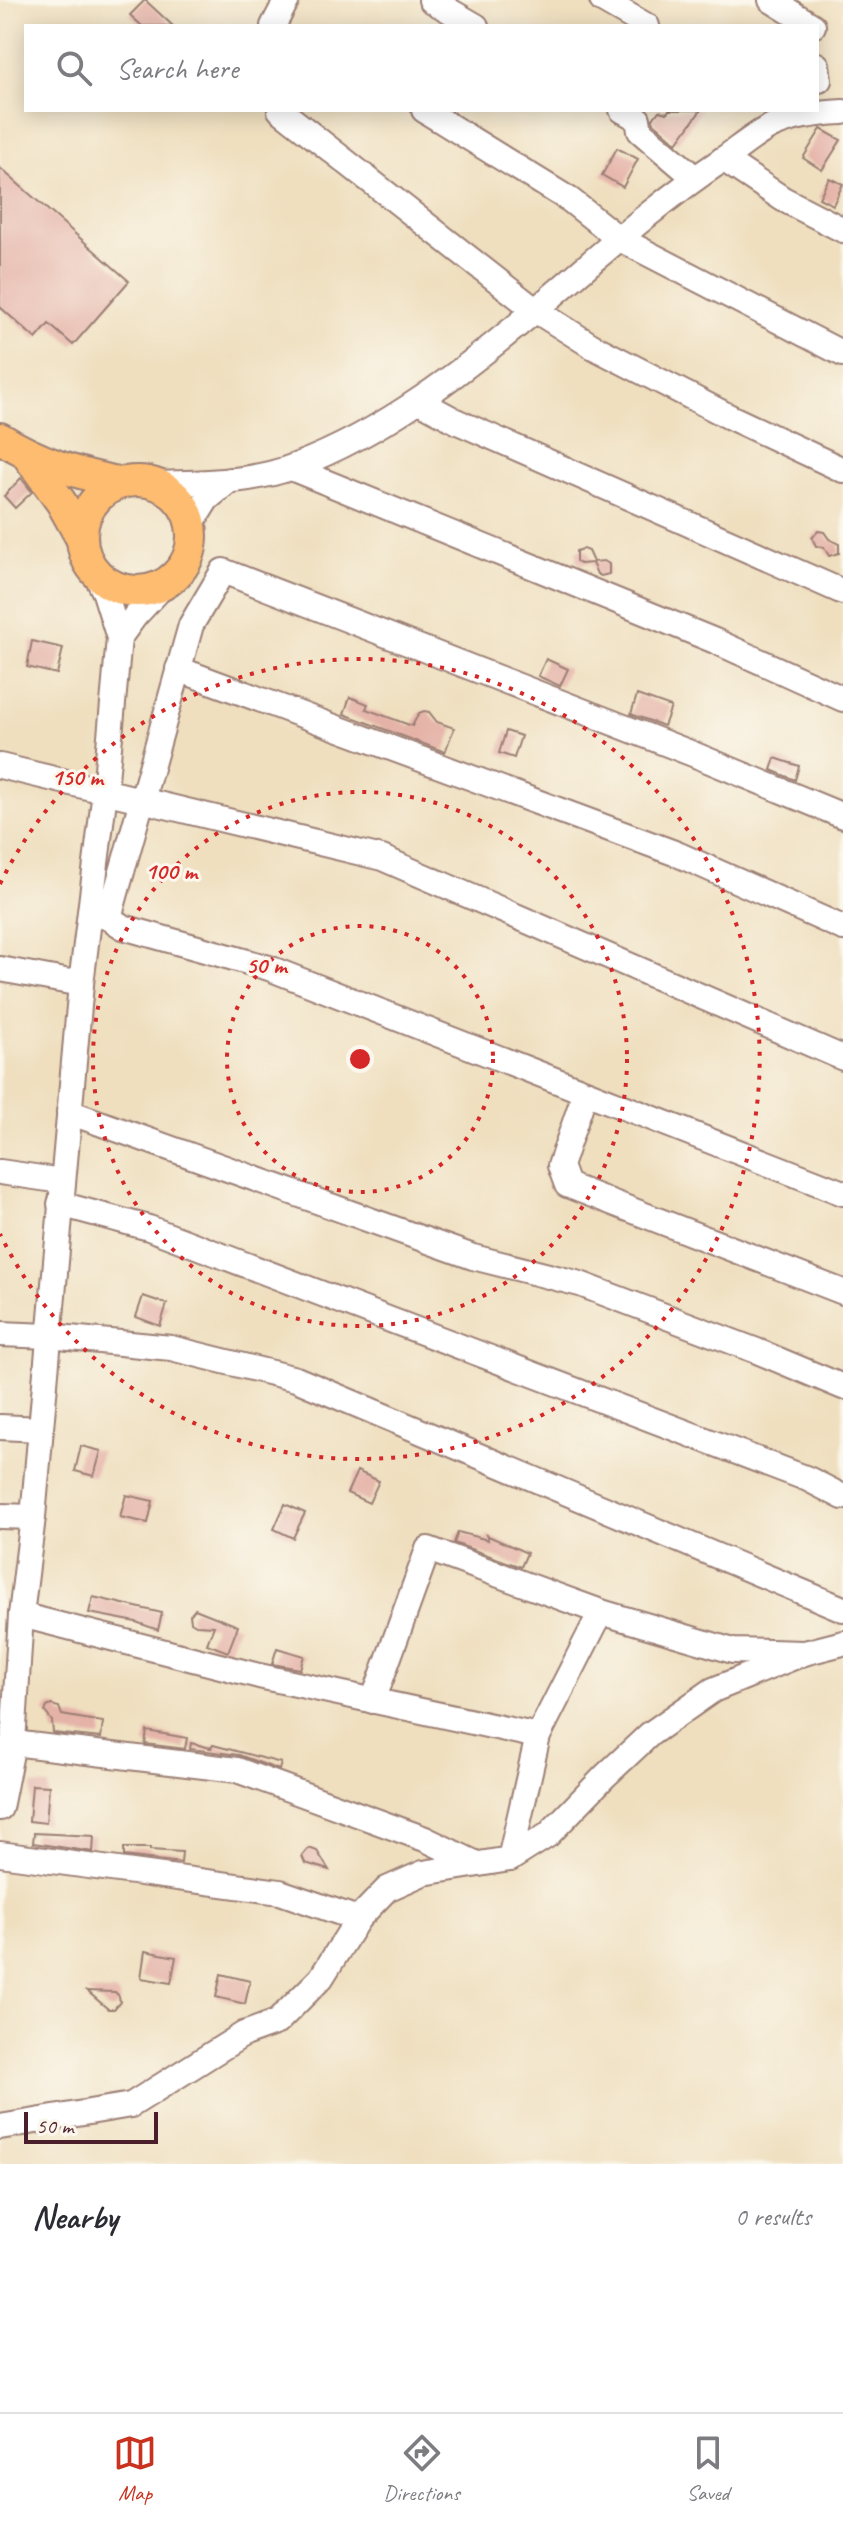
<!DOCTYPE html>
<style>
body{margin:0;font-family:Caveat,sans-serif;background:#f2f2f3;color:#2b2b33}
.scale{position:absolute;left:24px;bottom:20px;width:134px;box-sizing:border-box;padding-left:8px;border:4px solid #4a1f2b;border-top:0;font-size:22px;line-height:28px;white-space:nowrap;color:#4a1f2b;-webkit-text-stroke:6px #fbf7ec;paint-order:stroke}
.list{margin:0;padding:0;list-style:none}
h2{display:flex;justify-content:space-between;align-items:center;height:104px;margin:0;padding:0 32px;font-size:34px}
h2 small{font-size:26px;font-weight:400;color:#7c7c81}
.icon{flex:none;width:44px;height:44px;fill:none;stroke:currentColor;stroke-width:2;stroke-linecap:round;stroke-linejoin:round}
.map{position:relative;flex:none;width:843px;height:2164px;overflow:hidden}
.search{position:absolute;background:#fff;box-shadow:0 4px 20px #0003;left:24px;right:24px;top:24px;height:88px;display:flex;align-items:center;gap:20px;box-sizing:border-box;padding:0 28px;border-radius:0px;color:#7c7c81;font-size:30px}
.sheet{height:248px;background:#fff}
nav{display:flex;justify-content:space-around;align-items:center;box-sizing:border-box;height:112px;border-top:2px solid #e1e1e2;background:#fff;font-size:22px;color:#7c7c81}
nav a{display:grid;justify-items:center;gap:4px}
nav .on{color:#c8321e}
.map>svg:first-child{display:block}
.building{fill:#e5b2a7}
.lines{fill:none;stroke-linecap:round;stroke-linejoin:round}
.minor-casing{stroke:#9c7f75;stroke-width:28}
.major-casing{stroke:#9c7f75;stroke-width:34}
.minor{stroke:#fff;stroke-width:24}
.major{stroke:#fdbc70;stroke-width:30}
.ring{fill:none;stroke:#d62828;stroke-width:4;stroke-dasharray:4 8}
.centre{fill:#d62828;stroke:#fbf7ec;stroke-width:4}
.ring-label{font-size:24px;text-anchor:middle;font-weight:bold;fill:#d62828;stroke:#fbf7ec;stroke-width:6;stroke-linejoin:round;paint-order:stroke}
</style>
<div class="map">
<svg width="843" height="2164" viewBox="0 0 843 2164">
<rect width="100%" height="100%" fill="#fbf7ec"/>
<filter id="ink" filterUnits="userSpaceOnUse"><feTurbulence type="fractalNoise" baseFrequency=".0125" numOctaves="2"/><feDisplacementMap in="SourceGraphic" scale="16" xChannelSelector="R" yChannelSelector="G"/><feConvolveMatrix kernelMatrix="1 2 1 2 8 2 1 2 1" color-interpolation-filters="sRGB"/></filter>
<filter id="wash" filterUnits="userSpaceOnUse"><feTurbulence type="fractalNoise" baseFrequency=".006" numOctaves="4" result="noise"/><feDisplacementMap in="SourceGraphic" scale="32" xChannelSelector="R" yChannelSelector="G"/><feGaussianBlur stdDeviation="1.8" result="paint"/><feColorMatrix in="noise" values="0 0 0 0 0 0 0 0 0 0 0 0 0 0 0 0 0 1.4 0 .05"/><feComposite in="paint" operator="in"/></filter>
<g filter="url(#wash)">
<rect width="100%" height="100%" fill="#efdfbf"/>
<g id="blocks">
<g class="building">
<polygon points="145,0 173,26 142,26 130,15"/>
<polygon points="669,110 701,110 677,143 654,123 653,119 659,111 667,113"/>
<polygon points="821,129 841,140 822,170 803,158"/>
<polygon points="617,148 638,159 623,187 602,175"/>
<polygon points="0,168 129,281 73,345 49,324 36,339 0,307"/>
<polygon points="829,178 843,184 833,205 819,198"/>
<polygon points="21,478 32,492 15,508 4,496"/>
<polygon points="818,531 824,532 829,539 839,544 839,553 829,556 824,547 816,546 812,538"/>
<polygon points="583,549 588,551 593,562 604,561 609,564 609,574 601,576 597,574 592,563 580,564 576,561 576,551"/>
<polygon points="32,641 63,648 57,674 27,667"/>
<polygon points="546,659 568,669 560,686 538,676"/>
<polygon points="637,695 671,707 664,726 631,714"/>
<polygon points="350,697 368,704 366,709 412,726 419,713 424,711 429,712 437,722 454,728 445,752 344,714"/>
<polygon points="506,731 521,736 514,758 499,753"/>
<polygon points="775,758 799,766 795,780 771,770"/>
<polygon points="143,1296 167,1304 160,1326 136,1317"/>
<polygon points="81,1446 101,1451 94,1476 75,1471"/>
<polygon points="357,1471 379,1481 369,1503 347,1493"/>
<polygon points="126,1495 153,1501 148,1523 120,1517"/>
<polygon points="285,1504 305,1513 293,1538 274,1529"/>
<polygon points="458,1532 488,1540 486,1535 527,1553 521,1567 454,1543"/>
<polygon points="93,1597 162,1613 158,1630 136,1622 89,1613"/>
<polygon points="195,1609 238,1626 228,1652 207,1644 214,1626 196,1625 191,1622 190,1615"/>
<polygon points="277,1648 304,1656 300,1669 272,1664"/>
<polygon points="51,1705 59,1707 62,1715 103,1722 101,1738 53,1733 52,1721 45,1712 47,1707"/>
<polygon points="147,1731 187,1738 185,1749 145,1744"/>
<polygon points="191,1743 211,1748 213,1745 281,1763 279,1770 239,1755 190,1749"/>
<polygon points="32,1785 49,1786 46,1823 29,1821"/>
<polygon points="34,1833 94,1836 93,1852 33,1843"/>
<polygon points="124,1848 150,1848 150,1850 182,1852 181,1863 124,1856"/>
<polygon points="309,1848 317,1851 329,1870 305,1863 302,1856"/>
<polygon points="145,1951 176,1957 171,1983 141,1978"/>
<polygon points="221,1974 250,1981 245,2004 216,1997"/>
<polygon points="87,1991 115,1992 119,1996 120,2002 114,2009 108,2009"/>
</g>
</g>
</g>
<g filter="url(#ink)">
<use href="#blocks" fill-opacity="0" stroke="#9c7f75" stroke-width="2"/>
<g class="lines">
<defs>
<g id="minor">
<polyline points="431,0 476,26"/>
<polyline points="602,0 647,26"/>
<polyline points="771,0 813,26"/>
<polyline points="273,26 287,0"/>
<polyline points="817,65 819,80"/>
<polyline points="280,110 535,310 592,346 730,417 843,470"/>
<polyline points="424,110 570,200 618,238 843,354"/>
<polyline points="622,110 638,119 640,131 695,178"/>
<polyline points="723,159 783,199 843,230"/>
<polyline points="419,401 458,422 843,592"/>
<polyline points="291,468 715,641 843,699"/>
<path d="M157,484C202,482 252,483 295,466C384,433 466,369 538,308C598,257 656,204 722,160C738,149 755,134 772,126C794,116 819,113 843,112"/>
<polyline points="192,523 207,499 230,480"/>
<polyline points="119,638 135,616 163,586"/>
<polyline points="178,669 677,854 843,928"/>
<polyline points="0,766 382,858 843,1058"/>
<polyline points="93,913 109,918 123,927 269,968 843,1193"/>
<polyline points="109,918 191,625 223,571 693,754 843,816"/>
<polyline points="0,969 81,984"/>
<polyline points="585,1093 560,1166 567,1185 843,1292"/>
<polyline points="69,1112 473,1257 580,1284 757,1351 843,1387"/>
<polyline points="0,1172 62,1181"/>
<polyline points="60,1204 149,1228 808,1479 843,1497"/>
<polyline points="0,1334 49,1336 171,1348 296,1379 843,1609"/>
<polyline points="0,1427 40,1429"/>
<polyline points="0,1516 33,1517"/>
<polyline points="21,1615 259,1676 538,1736"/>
<polyline points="373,1701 428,1549 601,1612"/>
<polyline points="13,1743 237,1770 425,1839 477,1864"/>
<polyline points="0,1808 13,1743 21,1615 33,1517 81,984 105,791 119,638 105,593 95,573"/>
<polyline points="0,1854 280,1892 358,1919"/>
<polyline points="510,1859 548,1835 605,1776 650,1734 713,1690 804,1653 843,1643"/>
<polyline points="0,2127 131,2105 244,2034 277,2022 321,1978 358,1919 387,1889 423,1873 510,1859 538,1736 601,1612 733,1651 804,1653"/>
</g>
<g id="major">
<path d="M0,438C39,462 77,474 122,483"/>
<polyline points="27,455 61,502 81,538"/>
<circle cx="137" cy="536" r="55"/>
</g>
</defs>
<use href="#minor" class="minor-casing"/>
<use href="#major" class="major-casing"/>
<use href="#minor" class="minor"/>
<use href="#major" class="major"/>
</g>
</g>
<g class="ring">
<circle cx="360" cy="1059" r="133"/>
<circle cx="360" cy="1059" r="267"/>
<path d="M0 884A400 400 0 1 1 0 1234"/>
</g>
<circle cx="360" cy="1059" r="12" class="centre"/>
<g class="ring-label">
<text x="77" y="785">150 m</text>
<text x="171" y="879">100 m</text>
<text x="266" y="973">50 m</text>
</g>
</svg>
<div class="scale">50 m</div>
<div class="search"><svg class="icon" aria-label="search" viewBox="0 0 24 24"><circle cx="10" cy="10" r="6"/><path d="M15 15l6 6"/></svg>Search here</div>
</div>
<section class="sheet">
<h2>Nearby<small>0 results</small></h2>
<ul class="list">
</ul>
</section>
<nav>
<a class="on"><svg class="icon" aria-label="map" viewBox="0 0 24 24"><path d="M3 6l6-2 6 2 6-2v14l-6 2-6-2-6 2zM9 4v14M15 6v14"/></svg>Map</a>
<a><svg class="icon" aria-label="directions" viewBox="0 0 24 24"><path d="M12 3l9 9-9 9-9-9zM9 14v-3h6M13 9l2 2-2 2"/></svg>Directions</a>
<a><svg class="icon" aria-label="saved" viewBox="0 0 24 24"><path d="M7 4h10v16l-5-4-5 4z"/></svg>Saved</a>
</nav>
